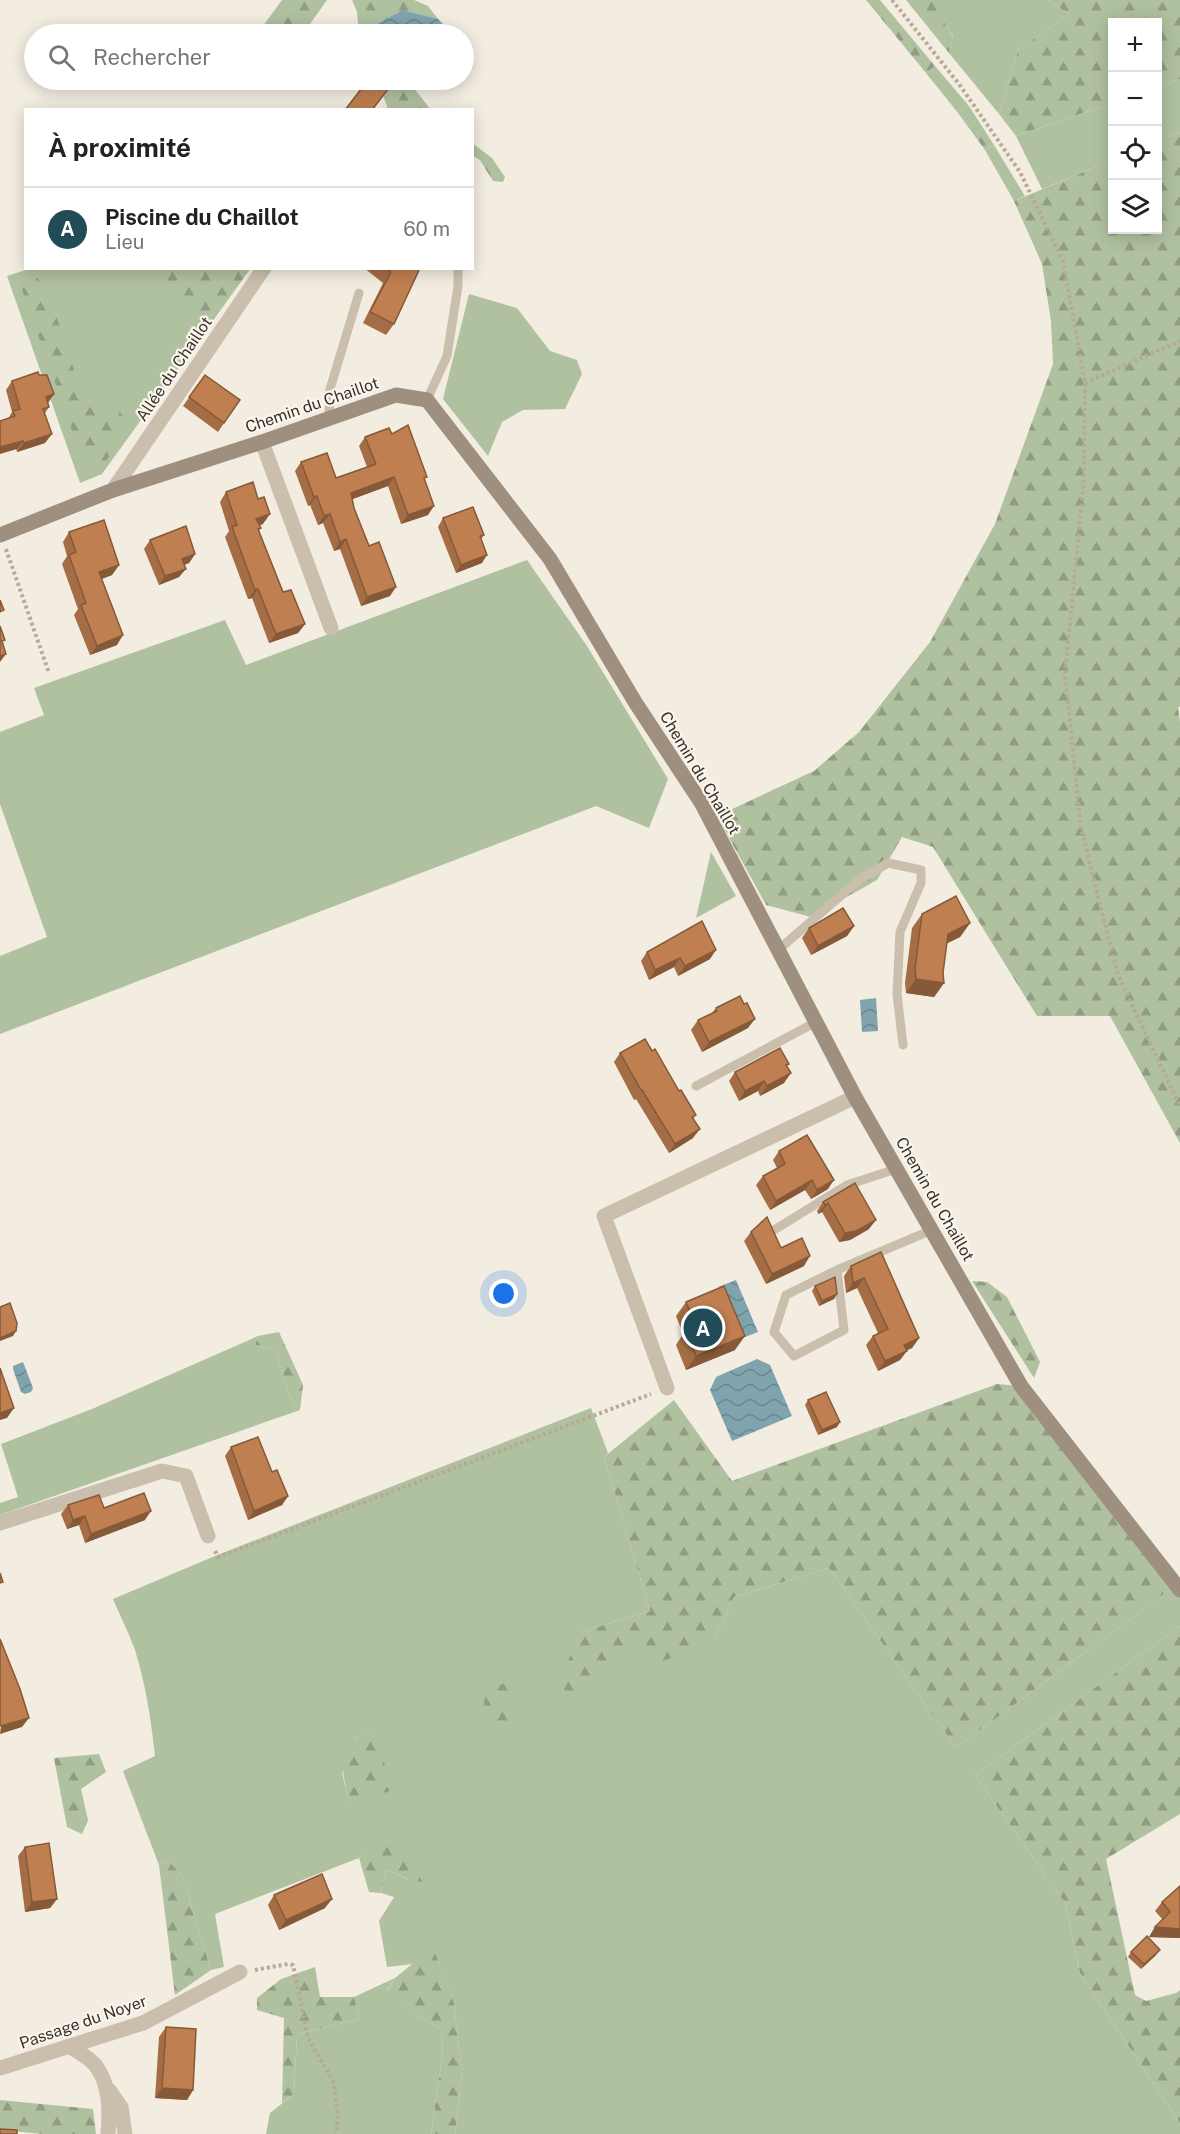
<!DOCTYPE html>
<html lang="fr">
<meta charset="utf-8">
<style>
body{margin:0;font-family:"Public Sans",sans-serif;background:#f2f2f2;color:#222}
.controls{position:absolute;right:18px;top:18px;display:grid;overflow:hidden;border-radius:0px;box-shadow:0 3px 15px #0003}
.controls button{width:54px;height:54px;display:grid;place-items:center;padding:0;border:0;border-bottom:2px solid #e0e0e0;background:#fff;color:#222;font:30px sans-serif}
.you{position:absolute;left:504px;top:1294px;width:21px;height:21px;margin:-15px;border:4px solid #fff;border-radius:50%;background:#1a73e8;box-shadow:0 0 0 9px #1a73e833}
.badge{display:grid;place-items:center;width:39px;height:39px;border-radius:50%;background:#224b58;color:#fff;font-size:20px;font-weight:700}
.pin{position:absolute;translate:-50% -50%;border:3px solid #fff;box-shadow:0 2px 6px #0006}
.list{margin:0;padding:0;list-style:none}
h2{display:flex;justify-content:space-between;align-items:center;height:78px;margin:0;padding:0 24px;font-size:26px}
h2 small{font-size:20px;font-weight:400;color:#767676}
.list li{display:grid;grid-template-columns:39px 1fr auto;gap:18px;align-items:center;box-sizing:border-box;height:84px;padding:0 24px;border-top:2px solid #e0e0e0}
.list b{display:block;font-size:22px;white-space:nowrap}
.list p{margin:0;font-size:20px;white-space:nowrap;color:#767676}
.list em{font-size:20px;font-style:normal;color:#767676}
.icon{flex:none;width:33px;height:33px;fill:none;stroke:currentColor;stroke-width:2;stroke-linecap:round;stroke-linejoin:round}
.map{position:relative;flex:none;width:1180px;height:2134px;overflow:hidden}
.search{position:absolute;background:#fff;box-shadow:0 3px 15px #0003;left:24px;top:24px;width:450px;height:66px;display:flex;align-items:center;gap:15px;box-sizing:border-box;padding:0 21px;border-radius:33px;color:#767676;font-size:22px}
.panel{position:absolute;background:#fff;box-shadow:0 3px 15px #0003;left:24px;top:108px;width:450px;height:162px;border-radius:0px}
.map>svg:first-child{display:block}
.green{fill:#b0c1a0;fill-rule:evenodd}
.forest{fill:url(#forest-firs)}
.water{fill:url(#water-waves)}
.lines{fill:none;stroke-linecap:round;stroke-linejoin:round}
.path{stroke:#b6a996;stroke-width:4;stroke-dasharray:3 3;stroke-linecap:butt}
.lane{stroke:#cabfac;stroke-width:9}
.street{stroke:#cabfac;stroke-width:15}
.secondary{stroke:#9e8f7e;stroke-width:15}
.wall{fill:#a56d45}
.shaded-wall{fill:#865938}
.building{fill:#c07f50;stroke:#865938;stroke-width:1.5}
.labels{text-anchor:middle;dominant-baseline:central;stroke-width:4.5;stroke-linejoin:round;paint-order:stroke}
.street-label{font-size:16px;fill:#38312b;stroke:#faf6ed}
</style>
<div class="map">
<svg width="1180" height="2134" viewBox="0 0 1180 2134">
<defs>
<pattern id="forest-firs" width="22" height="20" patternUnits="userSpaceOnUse" patternTransform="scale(1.5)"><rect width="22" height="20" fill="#b0c1a0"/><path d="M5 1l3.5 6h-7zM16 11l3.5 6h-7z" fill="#909d83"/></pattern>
<pattern id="water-waves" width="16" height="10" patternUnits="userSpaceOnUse" patternTransform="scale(1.5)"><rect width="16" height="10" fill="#80a4ae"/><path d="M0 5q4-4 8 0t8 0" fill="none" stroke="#6a868e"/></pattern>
</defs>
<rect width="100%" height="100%" fill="#f2ede0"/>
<g class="green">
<polygon points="282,0 295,0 269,34 257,34"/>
<polygon points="930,0 1048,0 1069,14 1018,50 999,114 949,53 953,37"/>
<polygon points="935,66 969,106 958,113 926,73"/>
<polygon points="1180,79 1180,132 1158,141 1158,87"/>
<polygon points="1112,103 1112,160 1042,189 1016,136"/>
<polygon points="994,145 1025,196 1014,201 985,150"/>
<polygon points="31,268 250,269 102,474 80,483 7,276"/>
<polygon points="469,294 517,308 550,351 577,360 582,374 565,409 523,410 502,422 488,456 443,399"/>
<polygon points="527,560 587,646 668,779 649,828 596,806 0,1034 0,956 47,937 0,804 0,732 44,715 34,688 225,620 246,665"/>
<polygon points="711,852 736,896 696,918"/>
<polygon points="258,1336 255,1345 276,1351 289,1396 300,1410 0,1515 0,1503 18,1497 1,1444 92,1409"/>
<path d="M591,1408L608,1453L604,1457L650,1611L581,1632L632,1648L715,1638L734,1597L829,1568L956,1748L1176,1585L1180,1590V1626L975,1775L1065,1903L1080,1973L1180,2123V2134H455L462,2072L454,2003L433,1948L413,1964L387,1967L379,1921L394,1897L381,1893L387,1870L409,1880L365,1851L359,1858L215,1914L224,1967L211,1970L182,1876L169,1861L159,1865L123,1771L155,1756C151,1720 146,1685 135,1650C129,1633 120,1616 113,1599L215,1556ZM378,1732L350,1804L342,1773L356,1738Z"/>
<polygon points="395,1978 387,1990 413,2012 441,2029 443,2051 431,2134 266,2134 270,2113 294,2094 297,2034 360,2019 354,1997"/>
</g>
<g class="forest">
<polygon points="291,0 327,0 303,34 269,34 290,6"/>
<polygon points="352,0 414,0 428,6 438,19 403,10 378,23 377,34 359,34 357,12"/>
<polygon points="866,0 880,0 935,66 926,73"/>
<polygon points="906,0 930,0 933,2 953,38 949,53"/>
<polygon points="1048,0 1180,0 1180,79 1158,87 1158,22 1112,22 1112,103 1016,136 999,114 1018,50 1069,14"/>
<polygon points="375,80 408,80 430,109 388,109 381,90"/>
<polygon points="969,106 994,145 985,150 958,113"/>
<polygon points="1180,132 1180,707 1178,707 1180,722 1180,1143 1110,1016 1037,1016 933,847 902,837 877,880 811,917 766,905 717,816 814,771 859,732 930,642 995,524 1053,364 1051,321 1042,264 1014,201 1112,160 1112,230 1158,230 1158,141"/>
<polygon points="472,143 492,158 505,177 503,182 493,181 480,160 473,156"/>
<polygon points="137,269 250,268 250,269 209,326"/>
<polygon points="35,275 48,291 86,406 119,411 130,425 102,467 81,456 20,284"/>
<polygon points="972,1281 987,1282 1007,1297 1040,1362 1034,1378"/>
<polygon points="279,1332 303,1385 300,1410 289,1396 276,1351 255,1345 258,1336"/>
<polygon points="997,1384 1021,1386 1176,1585 956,1748 829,1568 734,1597 715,1638 653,1666 632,1648 565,1699 563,1672 581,1632 650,1611 604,1457 674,1400 732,1481"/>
<polygon points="1180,1626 1180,1814 1106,1859 1135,1995 1146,2001 1176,1993 1180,1990 1180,2123 1080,1973 1065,1903 975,1775"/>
<polygon points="516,1676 514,1720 491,1727 482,1720 485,1694"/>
<path d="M378,1732L390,1791L350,1804C345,1784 333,1748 359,1737C365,1735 372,1734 378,1732Z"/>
<polygon points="99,1754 106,1772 81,1789 88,1820 82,1834 67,1827 54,1758"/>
<polygon points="379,1839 412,1858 422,1882 410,1880 387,1870 381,1893 369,1892 359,1858 365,1851"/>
<polygon points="169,1861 182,1876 211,1970 175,1995 159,1865"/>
<polygon points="433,1947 454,2003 462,2072 455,2134 431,2134 443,2051 441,2029 413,2012 387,1991 395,1978"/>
<polygon points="315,1967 320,1997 354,1997 360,2019 297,2034 294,2094 282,2103 284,2018 257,2010 257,1998 281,1979"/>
<polygon points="0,2100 93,2109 96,2134 42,2134 0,2130"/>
</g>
<g class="water">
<polygon points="403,10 438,19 449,30 446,34 377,34 378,23"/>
<polygon points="876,998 878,1031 862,1032 860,1000"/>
<polygon points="736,1280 758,1332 740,1339 718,1287"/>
<polygon points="757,1359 770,1365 792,1416 732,1441 710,1390 716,1377"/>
<polygon points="23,1362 33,1388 31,1392 25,1394 21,1392 13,1369 13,1366"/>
</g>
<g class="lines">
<g class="path">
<polyline points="892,0 959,84 1020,172 1063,261 1085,383 1084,480 1065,673 1081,829 1118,975 1180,1106"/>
<polyline points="1085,383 1180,341"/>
<polyline points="6,549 49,673"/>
<polyline points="215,1551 218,1557 651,1394"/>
<polyline points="255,1970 288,1964 293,1965 308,2038 333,2081 338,2112 336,2134"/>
</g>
<g class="lane">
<polyline points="427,400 447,356 458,286 458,268"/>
<polyline points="329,418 330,389 359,293"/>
<polyline points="778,950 859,880 888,863 921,870 921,883 900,932 897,994 903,1045"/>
<polyline points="696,1086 816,1022"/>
<polyline points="774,1230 847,1185 896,1169"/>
<polyline points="837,1270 844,1330 794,1356 774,1332 786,1295 837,1270 932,1230"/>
</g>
<g class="street">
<polyline points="262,442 331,628"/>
<polyline points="113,490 264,268"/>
<polyline points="667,1388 604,1216 855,1097"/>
<polyline points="0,1523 162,1471 186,1476 208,1536"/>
<path d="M69,2046C78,2052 90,2058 96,2066C110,2085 110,2111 108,2134"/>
<polyline points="0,2068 143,2023 240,1972"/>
<polyline points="109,2090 121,2107 125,2134"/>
</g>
<polyline class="secondary" points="0,535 113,490 262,442 396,395 427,400 550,559 635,702 702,804 855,1097 1021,1386 1180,1590"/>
</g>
<g class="wall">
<polygon points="364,268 420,268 394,324 386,335 363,323 383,283"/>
<polygon points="205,375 240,400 218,432 183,406"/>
<polygon points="12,381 48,403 49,407 45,413 45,443 17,452 8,419 12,412 6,390"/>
<polygon points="392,434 425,481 428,515 401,524 388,486 352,499 354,508 390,596 361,606 340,549 334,551 323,523 318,525 310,505 308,506 295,471 301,462 336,478 367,467 359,446 365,437"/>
<polygon points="226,492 263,524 260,525 261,528 259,531 283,592 305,624 298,633 269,643 252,598 248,599 225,537 229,531 220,502"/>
<polygon points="443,518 484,535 481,539 482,563 456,573 438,527"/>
<polygon points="69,532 119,565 112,575 102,579 117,645 90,655 74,615 78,609 62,564 67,556 63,542"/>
<polygon points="150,540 195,554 189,563 184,565 179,577 159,585 144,549"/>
<polygon points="922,914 970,923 960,937 947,943 943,973 944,983 934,997 906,993 905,983 912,928"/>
<polygon points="854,926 847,936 811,955 802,938 809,928"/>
<polygon points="647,952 710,959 678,976 674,967 649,980 641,961"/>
<polygon points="716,1008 748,1028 702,1052 691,1030 698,1020 712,1013"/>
<polygon points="652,1051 696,1115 693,1119 693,1138 669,1153 636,1099 634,1100 614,1062 620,1053"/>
<polygon points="787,1066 784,1083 760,1096 758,1091 739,1101 729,1081 735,1072"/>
<polygon points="779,1151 828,1189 811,1199 805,1190 770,1210 756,1185 763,1176 777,1168 773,1160"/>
<polygon points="855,1183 869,1229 850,1240 839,1242 822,1212 818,1214 817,1211 823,1202"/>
<polygon points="751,1232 781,1248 804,1266 766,1284 744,1241"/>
<polygon points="881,1252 919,1338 912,1348 907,1350 900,1360 878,1371 866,1345 873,1336 878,1333 857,1288 846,1293 844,1276 851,1266"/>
<polygon points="815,1286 837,1294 834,1299 819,1306 812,1291"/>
<polygon points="686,1302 735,1350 686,1370 676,1345 683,1334 676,1316"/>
<polygon points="808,1400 837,1427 818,1435 805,1405"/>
<polygon points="231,1447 272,1472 288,1496 282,1505 248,1520 225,1456"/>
<polygon points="68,1505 104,1508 145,1520 85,1543 79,1525 67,1529 61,1514"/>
<polygon points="25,1847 57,1899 50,1908 25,1912 18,1856"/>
<polygon points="1180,1886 1180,1938 1149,1937 1155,1927 1163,1920 1155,1911 1162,1902"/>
<polygon points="274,1895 325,1908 279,1930 268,1905"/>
<polygon points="1131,1952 1156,1955 1141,1969 1128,1957"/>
<polygon points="166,2027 193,2090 187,2100 155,2098 159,2037"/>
</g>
<g class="shaded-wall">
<polygon points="54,394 48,403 46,397"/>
<polygon points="52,434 45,443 17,452 24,443"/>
<polygon points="23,441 17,449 0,454 0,447"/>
<polygon points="394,477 388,486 345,502 351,493"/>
<polygon points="317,496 310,505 308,506 314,497"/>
<polygon points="434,506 428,515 401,524 408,515"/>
<polygon points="270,514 263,524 250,529 256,519"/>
<polygon points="330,514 323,523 318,525 324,516"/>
<polygon points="346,539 340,549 334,551 340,542"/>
<polygon points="195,554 189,563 175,568 182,559"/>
<polygon points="487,555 482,563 456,573 461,565"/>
<polygon points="119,565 112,575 93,582 99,572"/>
<polygon points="186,569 179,577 159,585 165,576"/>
<polygon points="396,587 390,596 361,606 367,597"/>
<polygon points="258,589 252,598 248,599 255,590"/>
<polygon points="305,624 298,633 269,643 276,634"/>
<polygon points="123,635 117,645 90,655 97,646"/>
<polygon points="6,654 0,662 0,656"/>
<polygon points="970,923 960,937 938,948 948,934"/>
<polygon points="854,926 847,936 811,955 818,946"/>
<polygon points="716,950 710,959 678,976 685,966"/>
<polygon points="680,958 674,967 649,980 655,970"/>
<polygon points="916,979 944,983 934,997 906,993"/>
<polygon points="755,1019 748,1028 702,1052 709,1042"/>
<polygon points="791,1073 784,1083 760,1096 767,1086"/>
<polygon points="764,1081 758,1091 739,1101 745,1091"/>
<polygon points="700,1129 693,1138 669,1153 675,1144"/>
<polygon points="812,1180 805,1190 770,1210 776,1201"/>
<polygon points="834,1180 828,1189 811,1199 817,1190"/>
<polygon points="828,1203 822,1212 818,1214 825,1205"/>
<polygon points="876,1220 869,1229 850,1240 839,1242 845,1233"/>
<polygon points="810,1256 804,1266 766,1284 772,1274"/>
<polygon points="864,1278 857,1288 846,1293 853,1283"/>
<polygon points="837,1294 834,1299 819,1306 822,1301"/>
<polygon points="16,1331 13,1336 0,1341 0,1338"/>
<polygon points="745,1336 735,1350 686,1370 696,1356"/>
<polygon points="919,1338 912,1348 897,1355 904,1345"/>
<polygon points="907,1351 900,1360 878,1371 885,1361"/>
<polygon points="14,1408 7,1418 0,1420 0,1413"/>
<polygon points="840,1422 837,1427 818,1435 822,1430"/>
<polygon points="288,1496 282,1505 248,1520 254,1511"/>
<polygon points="151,1511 145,1520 85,1543 91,1534"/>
<polygon points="85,1516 79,1525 67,1529 73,1520"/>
<polygon points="29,1718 22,1727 0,1734 1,1726"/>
<polygon points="57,1899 50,1908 25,1912 32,1902"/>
<polygon points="332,1899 325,1908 279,1930 286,1920"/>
<polygon points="1155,1927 1180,1929 1180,1938 1149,1937"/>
<polygon points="1160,1950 1156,1955 1141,1969 1144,1964"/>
<polygon points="162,2088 193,2090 187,2100 155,2098"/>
</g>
<g class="building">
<polygon points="368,80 387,80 392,84 372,110 345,110"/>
<polygon points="386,268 420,268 394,324 370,312 391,272"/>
<polygon points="38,372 39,375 47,375 54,394 46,397 49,407 43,409 52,434 24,443 23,441 0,447 0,421 15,416 13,411 20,409 12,381"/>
<polygon points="205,375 240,400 224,423 189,397"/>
<polygon points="408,425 427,477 424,478 434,506 408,515 394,477 351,493 354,508 369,546 379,542 396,587 367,597 346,539 340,542 330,514 324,516 317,496 314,497 301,462 327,453 336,478 376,464 365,437 389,428 392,434"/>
<polygon points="253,482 258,499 264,497 270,514 256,519 261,528 258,529 283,592 291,590 305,624 276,634 258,589 255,590 232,527 237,525 226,492"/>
<polygon points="473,507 484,535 480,536 487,555 461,565 443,518"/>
<polygon points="104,520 119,565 99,572 123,635 97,646 81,605 86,603 69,555 76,552 69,532"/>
<polygon points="186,526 195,554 182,559 186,569 165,576 150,540"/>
<polygon points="0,600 4,610 0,612"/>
<polygon points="0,626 5,640 2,641 6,654 0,656"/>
<polygon points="956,896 970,923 948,934 943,973 944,983 916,979 915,969 922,914"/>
<polygon points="843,908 854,926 818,946 809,928"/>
<polygon points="702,921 716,950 685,966 680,958 655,970 647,952"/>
<polygon points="740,996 744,1004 747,1003 755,1019 709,1042 698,1020 717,1011 716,1008"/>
<polygon points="645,1039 652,1051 655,1049 679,1091 681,1090 696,1115 692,1117 700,1129 675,1144 642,1090 641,1090 620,1053"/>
<polygon points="780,1048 789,1064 786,1065 791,1073 767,1086 764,1081 745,1091 735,1072"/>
<polygon points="807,1135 834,1180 817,1190 812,1180 776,1201 763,1176 785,1164 779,1151"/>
<polygon points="855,1183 876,1220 856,1231 845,1233 828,1203 825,1205 823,1202"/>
<polygon points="767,1217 781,1248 802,1238 810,1256 772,1274 751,1232"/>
<polygon points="881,1252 919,1338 904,1345 907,1351 885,1361 873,1336 888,1329 864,1278 853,1283 851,1266"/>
<polygon points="835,1277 837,1294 822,1301 815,1286"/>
<polygon points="724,1286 745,1336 696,1356 686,1331 696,1326 686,1302"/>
<polygon points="10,1303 17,1323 16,1331 0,1338 0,1307"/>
<polygon points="0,1368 14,1408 0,1413"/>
<polygon points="826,1392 840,1422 822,1430 808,1400"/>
<polygon points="258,1437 272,1472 277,1470 288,1496 254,1511 231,1447"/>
<polygon points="144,1493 151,1511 91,1534 85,1516 73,1520 68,1505 99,1495 104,1508"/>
<polygon points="0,1573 3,1582 0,1583"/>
<polygon points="0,1639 20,1689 29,1718 1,1726 0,1723"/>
<polygon points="49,1843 57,1899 32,1902 25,1847"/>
<polygon points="322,1874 332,1899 286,1920 274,1895"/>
<polygon points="1180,1886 1180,1929 1155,1927 1170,1912 1162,1902"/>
<polygon points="1147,1936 1160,1950 1144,1964 1131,1952"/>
<polygon points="166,2027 196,2029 193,2090 162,2088"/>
<polygon points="0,2129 17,2130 17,2134 0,2134"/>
</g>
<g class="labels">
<g class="street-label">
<text transform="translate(174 369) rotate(-56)">Allée du Chaillot</text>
<text transform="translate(312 405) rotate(-19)">Chemin du Chaillot</text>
<text transform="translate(700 773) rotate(59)">Chemin du Chaillot</text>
<text transform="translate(935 1199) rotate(60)">Chemin du Chaillot</text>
<text transform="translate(83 2022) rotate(-19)">Passage du Noyer</text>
</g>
</g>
</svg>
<div class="controls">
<button>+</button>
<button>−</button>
<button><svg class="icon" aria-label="locate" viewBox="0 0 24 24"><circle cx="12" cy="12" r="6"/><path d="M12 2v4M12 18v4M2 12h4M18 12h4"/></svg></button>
<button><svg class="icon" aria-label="layers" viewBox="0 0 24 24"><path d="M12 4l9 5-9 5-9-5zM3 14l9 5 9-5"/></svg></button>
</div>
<div class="you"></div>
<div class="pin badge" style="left:703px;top:1328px">A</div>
<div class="search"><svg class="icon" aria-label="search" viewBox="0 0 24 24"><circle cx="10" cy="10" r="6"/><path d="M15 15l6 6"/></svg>Rechercher</div>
<section class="panel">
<h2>À proximité<small></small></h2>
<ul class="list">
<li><span class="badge">A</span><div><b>Piscine du Chaillot</b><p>Lieu</p></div><em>60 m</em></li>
</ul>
</section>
</div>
